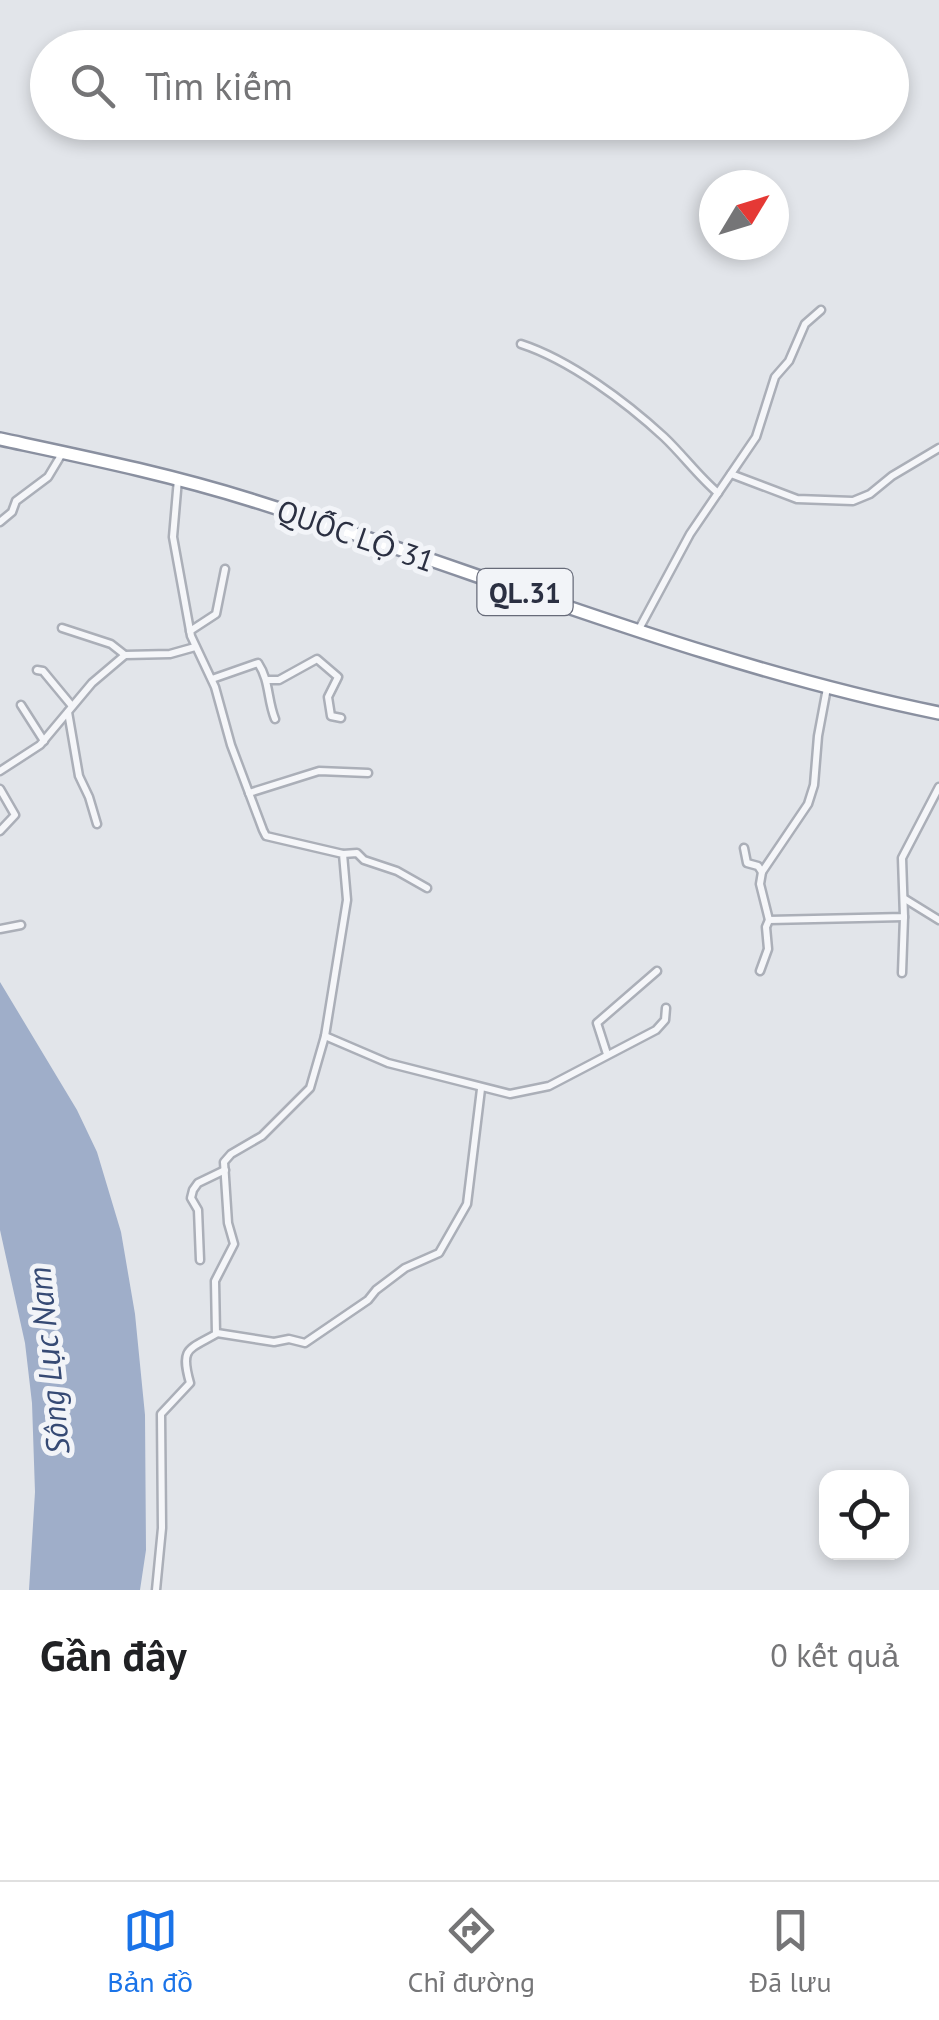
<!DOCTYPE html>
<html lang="vi">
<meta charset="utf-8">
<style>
body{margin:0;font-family:"PT Sans",sans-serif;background:#f2f2f2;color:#202124}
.controls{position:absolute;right:30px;bottom:30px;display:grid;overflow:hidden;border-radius:20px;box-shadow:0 5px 15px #0003}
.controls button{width:90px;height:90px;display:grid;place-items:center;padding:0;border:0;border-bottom:2px solid #e0e0e0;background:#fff;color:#202124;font:50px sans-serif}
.compass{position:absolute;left:699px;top:170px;width:90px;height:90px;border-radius:50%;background:#fff;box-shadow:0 5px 15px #0003;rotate:52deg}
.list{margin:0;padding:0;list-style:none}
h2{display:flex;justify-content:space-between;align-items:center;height:130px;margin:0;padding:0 40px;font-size:42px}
h2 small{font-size:32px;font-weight:400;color:#757577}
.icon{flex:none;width:55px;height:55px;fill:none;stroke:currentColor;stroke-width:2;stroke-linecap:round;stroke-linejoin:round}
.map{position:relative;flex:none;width:939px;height:1590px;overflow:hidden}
.search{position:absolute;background:#fff;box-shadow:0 5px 15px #0003;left:30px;right:30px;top:30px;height:110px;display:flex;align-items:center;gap:25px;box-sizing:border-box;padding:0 35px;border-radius:55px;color:#757577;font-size:38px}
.sheet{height:290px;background:#fff}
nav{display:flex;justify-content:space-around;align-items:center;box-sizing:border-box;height:140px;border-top:2px solid #e0e0e0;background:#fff;font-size:28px;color:#757577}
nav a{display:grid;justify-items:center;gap:5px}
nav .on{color:#1a73e8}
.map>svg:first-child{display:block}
.water{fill:#9faec9}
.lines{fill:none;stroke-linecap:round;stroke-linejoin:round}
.street-casing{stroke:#abafb8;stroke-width:11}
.highway-casing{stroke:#8a90a0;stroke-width:16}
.street{stroke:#f5f6f9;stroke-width:6}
.highway{stroke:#fff;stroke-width:11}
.labels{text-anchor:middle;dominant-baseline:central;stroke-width:10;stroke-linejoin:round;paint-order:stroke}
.shield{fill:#f2f4f8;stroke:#676b79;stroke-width:2.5}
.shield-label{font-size:28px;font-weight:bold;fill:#2b3042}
.street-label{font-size:30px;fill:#2b3042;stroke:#f2f4f8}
.water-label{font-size:32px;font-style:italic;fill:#364a74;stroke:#f2f4f8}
</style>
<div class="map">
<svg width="939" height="1590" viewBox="0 0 939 1590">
<rect width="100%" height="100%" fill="#e2e5ea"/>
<polygon class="water" points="0,982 77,1110 97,1152 121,1232 135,1314 145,1415 146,1550 140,1590 29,1590 35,1492 32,1403 25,1343 0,1230"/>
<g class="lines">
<defs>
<g id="street">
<path d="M521,344C570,360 626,402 664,437C683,455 698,476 718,493"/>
<polyline points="731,474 797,499 853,501 870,494 892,476 939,448"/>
<polyline points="0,522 12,512 16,501 48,477 63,452"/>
<polyline points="62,628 111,644 125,655"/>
<polyline points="639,629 690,534 756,437 775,377 789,361 805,324 821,310"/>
<polyline points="190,631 216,614 225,569"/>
<polyline points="37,670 43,671 72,706"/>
<path d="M212,679L258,663C270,681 267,699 275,719"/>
<polyline points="268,680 279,680 317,659 338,677 328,697 331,716 341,718"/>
<polyline points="21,705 44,741"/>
<polyline points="68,712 79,776 89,797 97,824"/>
<polyline points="0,771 40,745 92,683 125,655 170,654 195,647"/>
<polyline points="0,789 15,815 0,831"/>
<polyline points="249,793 319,771 368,773"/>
<polyline points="744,848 747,863 758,866 762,872 760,884 769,920"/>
<polyline points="343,854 357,853 364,860 397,871 427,888"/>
<polyline points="762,872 808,804 814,785 818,736 827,688"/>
<polyline points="905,899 939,920"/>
<polyline points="0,929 21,925"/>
<polyline points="760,971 768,949 766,927 769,920 904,917 902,858 939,787"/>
<polyline points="902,973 904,917"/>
<polyline points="325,1036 388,1063 510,1094 549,1086 656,1030 665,1020 666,1008"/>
<polyline points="607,1054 597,1023 657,971"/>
<polyline points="200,1260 198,1210 191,1198 193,1190 198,1183 225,1170"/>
<polyline points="217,1333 274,1342 289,1339 305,1343 368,1300 376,1290 405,1268 439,1253 467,1204 481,1089"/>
<path d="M156,1590L162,1528L161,1414L190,1383C180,1348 188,1350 216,1334L215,1281L234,1244L228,1223L224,1162L231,1154L262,1136L310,1088L325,1036L347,900L343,854L266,836L263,830L231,745L215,687L191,636L173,537L178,479"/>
</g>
<path id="highway" d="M0,439C84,457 168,474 251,500C481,572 702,665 939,713"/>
</defs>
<use href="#street" class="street-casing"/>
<use href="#highway" class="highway-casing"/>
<use href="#street" class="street"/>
<use href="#highway" class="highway"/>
</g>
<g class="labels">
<rect class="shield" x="477.5" y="569" width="95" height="46" rx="8"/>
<g class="shield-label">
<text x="525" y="592">QL.31</text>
</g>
<g class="street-label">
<text transform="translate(356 535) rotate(19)">QUỐC LỘ 31</text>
</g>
<g class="water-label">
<text transform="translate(48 1361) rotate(-96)">Sông Lục Nam</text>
</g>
</g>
</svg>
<div class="controls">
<button><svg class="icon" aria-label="locate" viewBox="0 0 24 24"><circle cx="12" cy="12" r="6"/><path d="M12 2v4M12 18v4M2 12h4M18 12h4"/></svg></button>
</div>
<svg class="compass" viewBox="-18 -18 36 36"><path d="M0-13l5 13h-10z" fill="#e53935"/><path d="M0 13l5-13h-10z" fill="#757577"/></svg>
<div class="search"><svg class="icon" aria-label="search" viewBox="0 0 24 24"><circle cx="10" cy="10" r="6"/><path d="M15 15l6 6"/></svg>Tìm kiếm</div>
</div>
<section class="sheet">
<h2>Gần đây<small>0 kết quả</small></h2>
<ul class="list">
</ul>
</section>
<nav>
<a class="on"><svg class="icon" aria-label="map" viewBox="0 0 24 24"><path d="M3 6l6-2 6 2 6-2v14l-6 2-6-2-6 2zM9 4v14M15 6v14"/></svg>Bản đồ</a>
<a><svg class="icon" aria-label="directions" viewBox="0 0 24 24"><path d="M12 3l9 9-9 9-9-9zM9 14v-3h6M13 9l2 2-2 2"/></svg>Chỉ đường</a>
<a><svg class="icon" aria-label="saved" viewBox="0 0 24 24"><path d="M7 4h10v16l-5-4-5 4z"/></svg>Đã lưu</a>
</nav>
